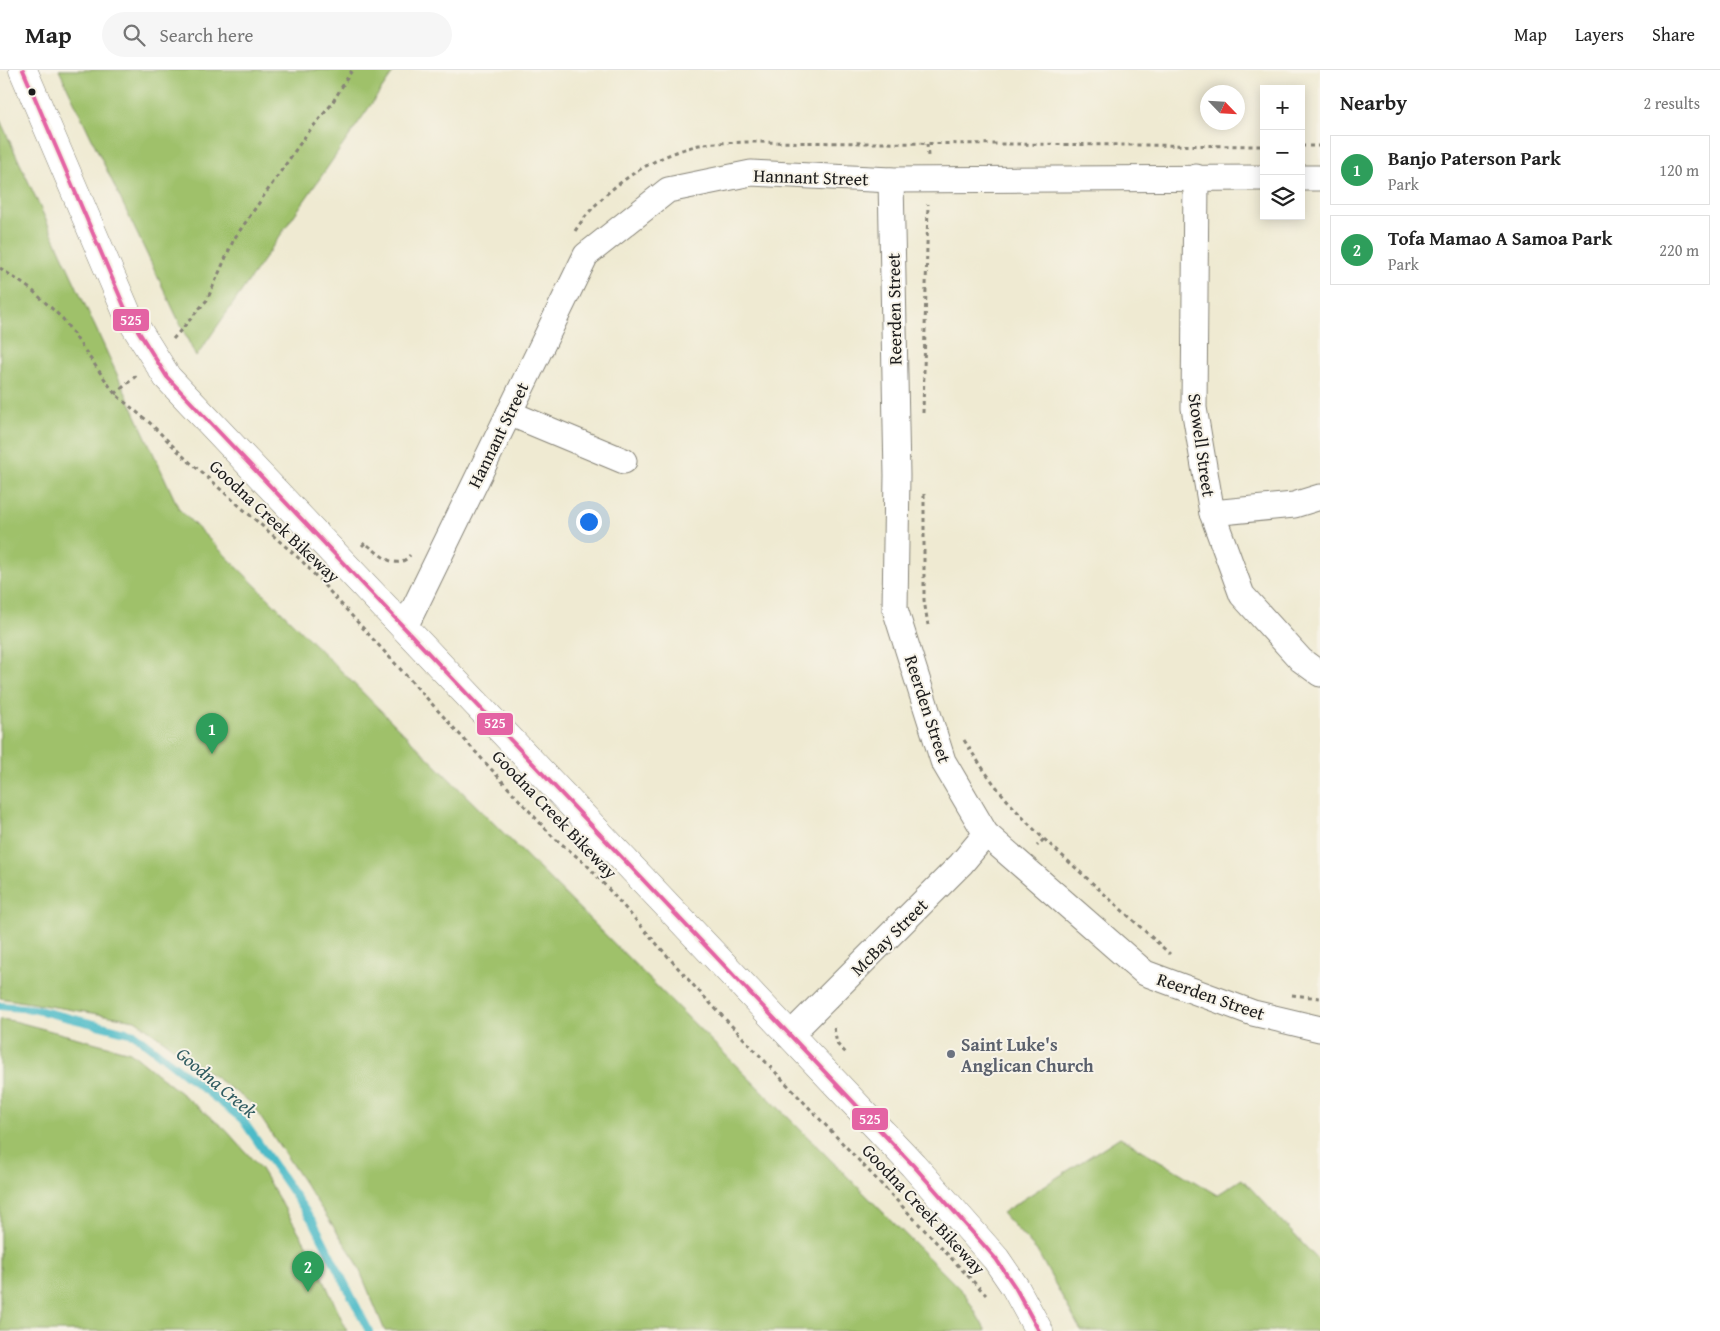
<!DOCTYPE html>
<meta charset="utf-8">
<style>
body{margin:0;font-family:"Gentium Book Plus",serif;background:#f6f6f6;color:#222}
.controls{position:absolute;right:15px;top:15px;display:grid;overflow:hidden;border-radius:0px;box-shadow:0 2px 12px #0003}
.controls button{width:45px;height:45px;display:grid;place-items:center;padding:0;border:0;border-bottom:1px solid #e0e0e0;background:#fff;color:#222;font:25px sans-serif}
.compass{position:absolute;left:1200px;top:15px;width:45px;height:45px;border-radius:50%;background:#fff;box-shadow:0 2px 12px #0003;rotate:115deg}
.you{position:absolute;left:588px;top:451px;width:18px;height:18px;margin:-12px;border:4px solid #fff;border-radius:50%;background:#1a73e8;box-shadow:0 0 0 8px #1a73e833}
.badge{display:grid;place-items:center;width:32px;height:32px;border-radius:50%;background:#b45309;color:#fff;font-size:16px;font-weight:700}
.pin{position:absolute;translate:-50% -41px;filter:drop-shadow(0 1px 2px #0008)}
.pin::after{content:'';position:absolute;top:26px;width:18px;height:15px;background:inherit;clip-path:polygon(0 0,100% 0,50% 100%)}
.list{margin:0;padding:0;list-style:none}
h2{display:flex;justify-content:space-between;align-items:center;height:65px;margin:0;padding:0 20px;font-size:21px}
h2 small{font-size:16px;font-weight:400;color:#767676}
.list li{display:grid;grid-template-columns:32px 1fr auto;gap:15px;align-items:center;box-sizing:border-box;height:70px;margin:0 10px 10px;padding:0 10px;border:1px solid #e0e0e0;border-radius:0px}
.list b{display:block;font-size:19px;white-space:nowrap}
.list p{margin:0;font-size:16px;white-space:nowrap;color:#767676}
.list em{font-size:16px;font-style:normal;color:#767676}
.icon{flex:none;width:28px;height:28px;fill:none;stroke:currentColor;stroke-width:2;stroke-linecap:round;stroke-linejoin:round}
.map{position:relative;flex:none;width:1320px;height:1261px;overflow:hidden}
header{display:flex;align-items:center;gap:30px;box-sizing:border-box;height:70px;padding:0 25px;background:#fff;border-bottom:1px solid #e0e0e0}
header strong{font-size:24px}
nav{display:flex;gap:28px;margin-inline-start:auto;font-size:18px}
.search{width:350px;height:45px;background:#f6f6f6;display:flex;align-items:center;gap:12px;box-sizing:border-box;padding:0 18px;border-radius:28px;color:#767676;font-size:19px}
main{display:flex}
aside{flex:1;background:#fff}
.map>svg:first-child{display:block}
.green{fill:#9fc16a;stroke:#5e6e43}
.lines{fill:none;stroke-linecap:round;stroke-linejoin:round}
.stream{stroke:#4ebbc8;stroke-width:8}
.minor-casing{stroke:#868377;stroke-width:27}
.tertiary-casing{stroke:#868377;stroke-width:29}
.path{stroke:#868377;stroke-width:3;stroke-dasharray:4 4;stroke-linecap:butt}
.minor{stroke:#fff;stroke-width:25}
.tertiary{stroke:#fff;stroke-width:28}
.bus-1-casing{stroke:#f7f3e8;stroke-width:8}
.bus-1{stroke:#e463a4;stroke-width:4}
.bus-dot{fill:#1c1c1c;stroke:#f7f3e8;stroke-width:2}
.worship-dot{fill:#6b7280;stroke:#f7f3e8;stroke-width:2}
.labels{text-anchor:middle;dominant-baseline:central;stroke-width:4;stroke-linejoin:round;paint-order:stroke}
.street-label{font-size:18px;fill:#1c1c1c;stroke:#f7f3e8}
.worship-label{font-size:18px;font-weight:bold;fill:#5b616d;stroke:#f7f3e8;text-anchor:start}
.water-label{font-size:19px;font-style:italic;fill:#305c61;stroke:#f7f3e8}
.line-badge{stroke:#f7f3e8;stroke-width:2}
.badge-label{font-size:14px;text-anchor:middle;font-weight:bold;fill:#fff}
</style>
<header>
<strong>Map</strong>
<div class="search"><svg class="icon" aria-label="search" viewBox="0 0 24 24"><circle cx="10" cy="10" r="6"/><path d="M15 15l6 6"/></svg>Search here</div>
<nav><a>Map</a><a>Layers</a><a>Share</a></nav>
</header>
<main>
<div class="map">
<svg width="1320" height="1261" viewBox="0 0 1320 1261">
<rect width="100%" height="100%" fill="#f7f3e8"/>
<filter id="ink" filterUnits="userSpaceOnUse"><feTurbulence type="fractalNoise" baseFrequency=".02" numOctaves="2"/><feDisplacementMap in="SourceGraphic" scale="10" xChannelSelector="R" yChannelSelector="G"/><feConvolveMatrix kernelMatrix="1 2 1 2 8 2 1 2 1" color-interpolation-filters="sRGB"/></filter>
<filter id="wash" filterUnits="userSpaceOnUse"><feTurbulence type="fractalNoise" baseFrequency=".0096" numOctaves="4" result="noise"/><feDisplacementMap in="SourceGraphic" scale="20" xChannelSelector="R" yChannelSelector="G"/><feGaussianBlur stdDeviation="1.12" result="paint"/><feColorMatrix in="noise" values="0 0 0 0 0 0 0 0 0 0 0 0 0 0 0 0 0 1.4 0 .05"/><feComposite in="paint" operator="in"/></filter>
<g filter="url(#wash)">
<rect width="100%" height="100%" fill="#efead2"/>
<g class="green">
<polygon points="59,0 395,0 196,287"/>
<polygon points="0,50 179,439 965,1224 986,1261 385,1261 355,1189 251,1033 135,950 0,928"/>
<polygon points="0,949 14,951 130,982 225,1059 261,1099 312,1184 347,1261 0,1261"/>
<polygon points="1120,1067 1217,1125 1242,1109 1320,1192 1320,1261 1081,1261 1037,1181 1002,1143"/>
</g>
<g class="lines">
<polyline class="stream" points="0,936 33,939 134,964 242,1049 314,1153 369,1261"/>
</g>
</g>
<g filter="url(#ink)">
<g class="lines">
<defs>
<g id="minor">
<polyline points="1196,107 1194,338 1212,443 1242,525 1301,590 1320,604"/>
<polyline points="1301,108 1320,108"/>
<polyline points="891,110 897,405 895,539 943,691 986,764 1145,903 1253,943 1320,959"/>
<polyline points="509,343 624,391"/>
<polyline points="1212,443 1294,435 1320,427"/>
<polyline points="405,557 586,185 668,120 751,103 891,110 1264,108"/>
<polyline points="789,966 961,794 986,764"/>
</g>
<polyline id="tertiary" points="23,0 127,243 167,307 913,1095 996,1189 1015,1217 1039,1261"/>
</defs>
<use href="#minor" class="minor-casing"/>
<use href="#tertiary" class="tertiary-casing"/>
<g class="path">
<polyline points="927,74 928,86"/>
<polyline points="1301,76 1320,76"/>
<path d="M575,161C603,118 650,87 699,75C714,72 731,73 746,72L1264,76"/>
<polyline points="0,198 32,220 63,249 115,324 150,353 184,387 302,491 552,766 587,795 694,916 986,1225"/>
<polyline points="173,269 207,230 234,169 306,65 331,35 352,0"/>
<polyline points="115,324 137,305"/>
<polyline points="923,343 928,134"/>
<polyline points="924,424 924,530 928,555"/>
<path d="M362,476L365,473C379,483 396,503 410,485"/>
<path d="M964,670C990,711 1009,735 1044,769L1037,776"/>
<polyline points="1044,769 1170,884"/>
<polyline points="1292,925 1320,928"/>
<polyline points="834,958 837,974 846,983 845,984"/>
</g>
<use href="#minor" class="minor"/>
<use href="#tertiary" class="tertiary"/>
<defs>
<polyline id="bus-1" points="23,0 127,243 167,307 913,1095 996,1189 1015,1217 1039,1261"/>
</defs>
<use href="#bus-1" class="bus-1-casing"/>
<use href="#bus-1" class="bus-1"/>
</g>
</g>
<circle class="bus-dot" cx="32" cy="22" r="4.5"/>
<circle class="worship-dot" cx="951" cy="984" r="5"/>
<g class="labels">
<g class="street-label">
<text transform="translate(811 107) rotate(2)">Hannant Street</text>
<text transform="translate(894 239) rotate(-91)">Reerden Street</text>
<text transform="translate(498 365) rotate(-64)">Hannant Street</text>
<text transform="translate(1202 375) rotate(82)">Stowell Street</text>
<text transform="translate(275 451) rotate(43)">Goodna Creek Bikeway</text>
<text transform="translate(928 639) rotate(72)">Reerden Street</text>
<text transform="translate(555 744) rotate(46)">Goodna Creek Bikeway</text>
<text transform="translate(889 867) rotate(-45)">McBay Street</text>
<text transform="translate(1211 926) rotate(19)">Reerden Street</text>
<text transform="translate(924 1139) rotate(47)">Goodna Creek Bikeway</text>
</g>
<g class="worship-label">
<text x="961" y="974">Saint Luke's<tspan x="961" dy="21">Anglican Church</tspan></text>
</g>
<g class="water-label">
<text transform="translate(217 1012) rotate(40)">Goodna Creek</text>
</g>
</g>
<g class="line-badge">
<rect x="112" y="238" width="38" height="24" rx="5" fill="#e463a4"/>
<rect x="476" y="642" width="38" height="24" rx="5" fill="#e463a4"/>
<rect x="851" y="1037" width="38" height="24" rx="5" fill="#e463a4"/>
</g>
<g class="badge-label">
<text x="131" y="255">525</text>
<text x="495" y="658">525</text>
<text x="870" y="1054">525</text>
</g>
</svg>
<div class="controls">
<button>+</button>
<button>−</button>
<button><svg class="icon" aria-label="layers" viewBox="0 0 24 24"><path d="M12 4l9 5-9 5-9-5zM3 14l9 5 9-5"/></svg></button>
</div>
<svg class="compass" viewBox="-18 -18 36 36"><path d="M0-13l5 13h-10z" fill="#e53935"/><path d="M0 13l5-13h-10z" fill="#767676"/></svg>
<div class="you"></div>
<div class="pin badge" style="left:212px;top:684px;background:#2e9e5b">1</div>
<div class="pin badge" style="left:308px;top:1222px;background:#2e9e5b">2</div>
</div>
<aside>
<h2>Nearby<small>2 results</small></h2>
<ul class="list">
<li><span class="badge" style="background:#2e9e5b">1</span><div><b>Banjo Paterson Park</b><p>Park</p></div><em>120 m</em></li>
<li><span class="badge" style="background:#2e9e5b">2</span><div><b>Tofa Mamao A Samoa Park</b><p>Park</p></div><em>220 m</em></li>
</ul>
</aside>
</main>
